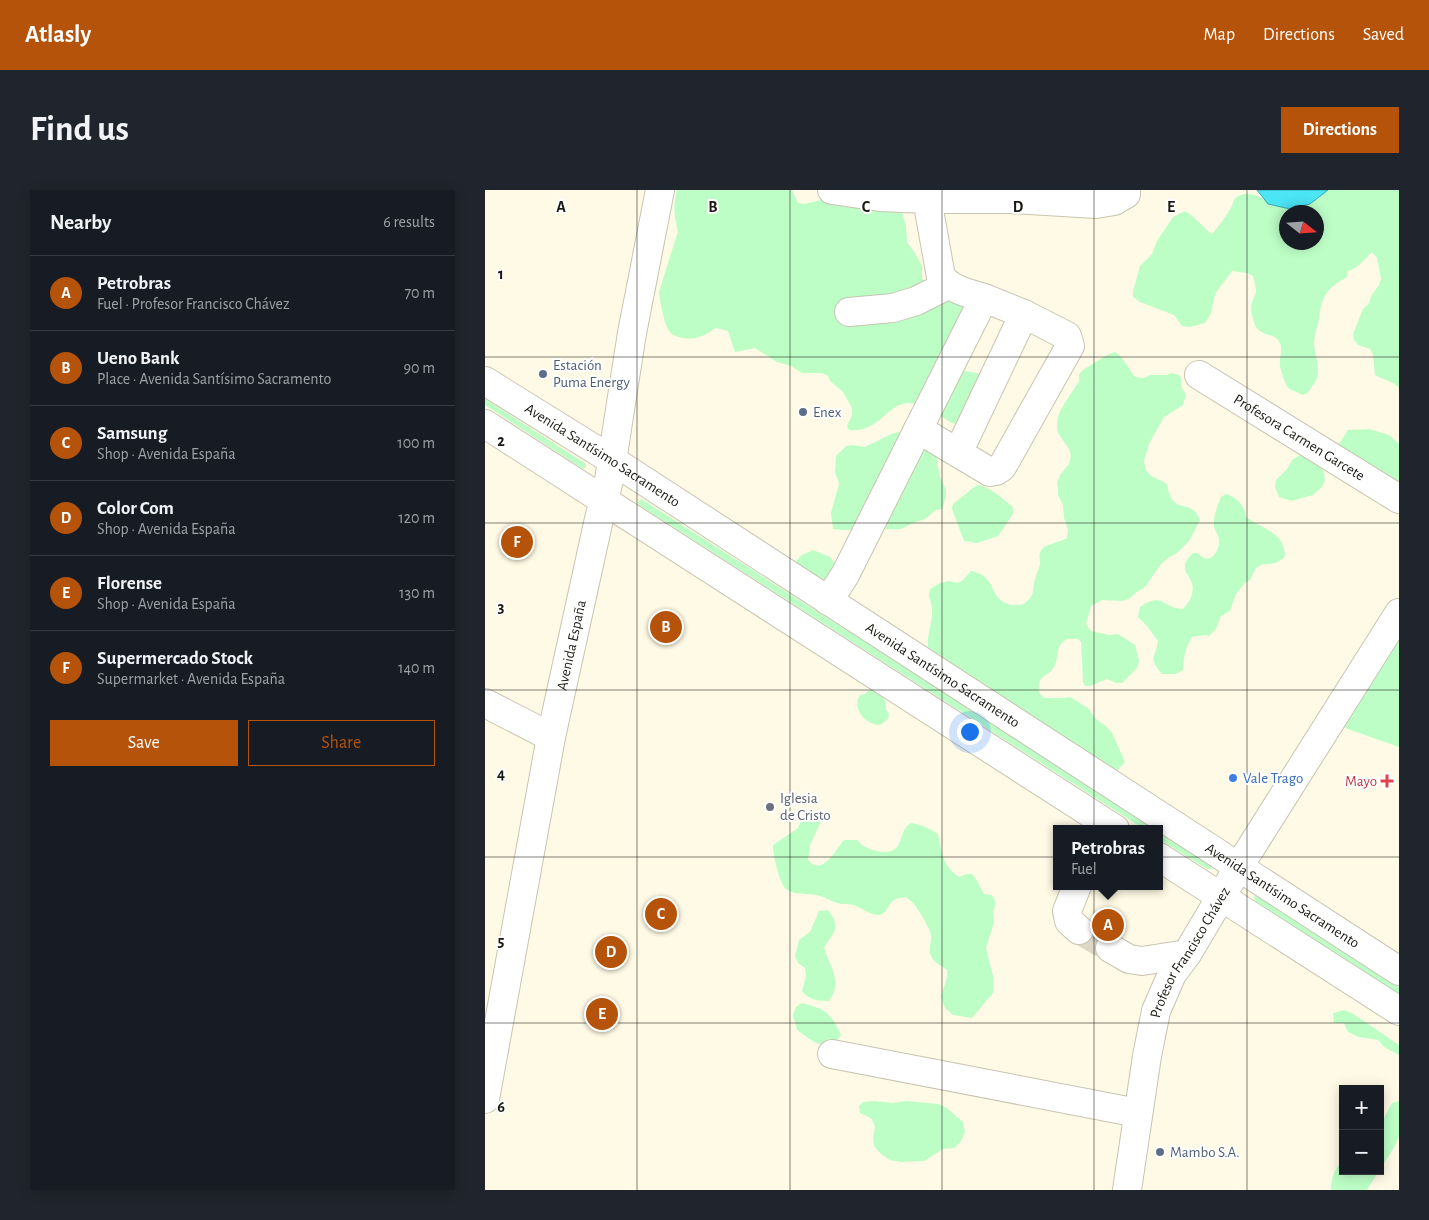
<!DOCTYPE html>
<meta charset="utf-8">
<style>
body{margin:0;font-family:"Alegreya Sans",sans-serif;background:#20242c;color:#f1f3f6}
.controls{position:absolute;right:15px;bottom:15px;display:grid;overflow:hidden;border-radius:0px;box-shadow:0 2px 12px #0003}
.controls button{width:45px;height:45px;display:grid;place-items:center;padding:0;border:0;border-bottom:1px solid #363941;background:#171b24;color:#f1f3f6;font:25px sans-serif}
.compass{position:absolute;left:794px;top:15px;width:45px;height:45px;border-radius:50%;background:#171b24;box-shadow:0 2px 12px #0003;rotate:107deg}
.you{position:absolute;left:484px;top:541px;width:18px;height:18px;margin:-12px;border:4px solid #fff;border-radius:50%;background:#1a73e8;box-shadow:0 0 0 8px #1a73e833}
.badge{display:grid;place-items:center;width:32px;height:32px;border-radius:50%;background:#b45309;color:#fff;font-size:16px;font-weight:700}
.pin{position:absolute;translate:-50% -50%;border:2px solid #fff;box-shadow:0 1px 5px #0006}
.popup{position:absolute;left:568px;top:635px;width:110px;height:65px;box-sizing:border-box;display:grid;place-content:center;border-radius:0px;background:#171b24;filter:drop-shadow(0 1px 4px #0005);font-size:16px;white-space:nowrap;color:#9ea1a6}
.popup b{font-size:19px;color:#f1f3f6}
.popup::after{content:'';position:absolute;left:50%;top:100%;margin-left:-10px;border:10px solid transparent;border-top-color:#171b24}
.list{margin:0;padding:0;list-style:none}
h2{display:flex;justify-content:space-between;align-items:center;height:65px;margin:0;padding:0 20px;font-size:21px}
h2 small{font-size:16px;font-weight:400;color:#9ea1a6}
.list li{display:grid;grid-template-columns:32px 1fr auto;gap:15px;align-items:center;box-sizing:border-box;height:75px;padding:0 20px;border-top:1px solid #363941}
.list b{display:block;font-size:19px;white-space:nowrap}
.list p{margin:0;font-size:16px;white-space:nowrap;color:#9ea1a6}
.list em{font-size:16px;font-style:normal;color:#9ea1a6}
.actions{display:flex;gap:10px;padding:15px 20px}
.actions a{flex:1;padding:11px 0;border:1px solid #b45309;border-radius:0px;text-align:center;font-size:18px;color:#b45309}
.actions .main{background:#b45309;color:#fff}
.map{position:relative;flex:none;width:914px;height:1000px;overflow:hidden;border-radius:0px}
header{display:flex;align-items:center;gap:30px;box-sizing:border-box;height:70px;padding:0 25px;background:#b45309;color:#fff}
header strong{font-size:24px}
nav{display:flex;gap:28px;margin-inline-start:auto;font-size:18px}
.intro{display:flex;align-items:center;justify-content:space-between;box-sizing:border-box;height:120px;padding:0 30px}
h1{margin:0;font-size:35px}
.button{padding:12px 22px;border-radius:0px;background:#b45309;color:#fff;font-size:18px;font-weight:700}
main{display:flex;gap:30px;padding:0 30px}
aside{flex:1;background:#171b24;border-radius:0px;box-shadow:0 2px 12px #0003}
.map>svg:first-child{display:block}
.green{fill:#bcfec6;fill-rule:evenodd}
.water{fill:#4be5f6;stroke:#3da8b2}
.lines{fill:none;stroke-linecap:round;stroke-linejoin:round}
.minor-tunnel{stroke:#dcd8c5;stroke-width:28;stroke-dasharray:28 14;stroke-linecap:butt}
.minor-casing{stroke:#c8c4b1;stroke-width:30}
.major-casing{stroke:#c8c4b1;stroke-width:30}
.minor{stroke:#fff;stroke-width:28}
.major{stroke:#fff;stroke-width:28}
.grid{fill:none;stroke:#1b1912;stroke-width:1;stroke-opacity:0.55}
.service-dot{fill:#5c6f8a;stroke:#fff;stroke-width:2}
.shop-dot{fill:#3f7fe0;stroke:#fff;stroke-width:2}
.health-dot{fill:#e0444e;stroke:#fff;stroke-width:2}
.worship-dot{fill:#6b7280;stroke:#fff;stroke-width:2}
.labels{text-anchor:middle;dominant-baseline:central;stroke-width:4;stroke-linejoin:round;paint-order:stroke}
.service-label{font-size:15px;fill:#4e5e75;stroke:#fff;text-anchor:start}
.street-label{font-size:15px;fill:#1b1912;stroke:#fff}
.shop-label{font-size:15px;fill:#366cbe;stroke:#fff;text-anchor:start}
.health-label{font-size:15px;fill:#be3a42;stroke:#fff;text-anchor:end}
.worship-label{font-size:15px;fill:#5b616d;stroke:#fff;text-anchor:start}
.grid-label{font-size:16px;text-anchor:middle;font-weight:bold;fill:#1b1912;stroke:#fff;stroke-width:4;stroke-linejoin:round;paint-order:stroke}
</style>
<header>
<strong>Atlasly</strong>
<nav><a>Map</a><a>Directions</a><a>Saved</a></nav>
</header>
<div class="intro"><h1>Find us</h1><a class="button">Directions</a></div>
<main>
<aside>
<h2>Nearby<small>6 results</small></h2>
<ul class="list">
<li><span class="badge">A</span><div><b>Petrobras</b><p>Fuel · Profesor Francisco Chávez</p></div><em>70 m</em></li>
<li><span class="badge">B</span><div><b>Ueno Bank</b><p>Place · Avenida Santísimo Sacramento</p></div><em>90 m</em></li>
<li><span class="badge">C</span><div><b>Samsung</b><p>Shop · Avenida España</p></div><em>100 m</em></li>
<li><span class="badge">D</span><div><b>Color Com</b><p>Shop · Avenida España</p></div><em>120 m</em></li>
<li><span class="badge">E</span><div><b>Florense</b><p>Shop · Avenida España</p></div><em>130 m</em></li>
<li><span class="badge">F</span><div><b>Supermercado Stock</b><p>Supermarket · Avenida España</p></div><em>140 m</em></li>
</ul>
<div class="actions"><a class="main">Save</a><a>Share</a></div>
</aside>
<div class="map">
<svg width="914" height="1000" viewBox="0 0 914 1000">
<rect width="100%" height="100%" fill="#fefae5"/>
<g class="green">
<path d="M192,0H307L313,13L319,14L341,9L418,13L417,22L421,36L422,52L430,63L437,76V88L440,93L476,111C484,131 476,159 474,180L492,183L498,186L476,236C472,235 466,233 462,230C451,223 437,213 423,213C401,214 395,243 364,240L362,236L367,225V218L358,202L345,191L343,186L337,183H317L306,176L292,172L270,158L250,162L243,141L231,138C226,141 219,146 214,147C205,150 190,149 184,141C179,134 175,111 174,102L193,41C189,27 188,14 192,0Z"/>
<path d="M840,0H914V198C909,191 898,190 890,185L888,165L885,159L873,155L869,150L868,144L878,119L884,113L886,106L894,95L896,89L892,68L887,62C880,69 873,78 863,81L862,87C837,101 837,109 833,134C831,141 829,147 829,154C830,168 838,183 828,195C824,201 824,203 817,205C813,202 807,201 803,198C800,195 796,180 795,176C794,168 798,161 795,153C789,141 773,148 769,132C767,126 765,119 767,113C768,109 770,105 771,102C771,97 769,91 768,86L762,83L747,81L730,104L726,123L720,133L705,137L697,136L689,125L655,112L648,107V101L655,76L667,64L672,51L688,27L700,21C711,27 717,37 727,44C733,37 739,29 744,21C747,18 747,14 749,10C756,0 774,4 783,12ZM802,22H832V52H802Z"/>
<path d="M630,162C640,169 643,178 650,187L659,188L665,185H682L686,183C699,185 695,187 697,198C698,200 700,203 701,205L698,215L679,227L664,254L659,271L661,280L666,286L681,293C683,298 684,305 687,309C695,321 708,311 715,330L704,351L692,363L683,368L676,374L660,397L652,402L644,409L636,411L617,410L606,416L601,434L606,441L624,445L633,444L650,455L654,471L652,478L637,493H631L622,489L605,496H600L598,492L596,452L593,449H582C569,457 575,466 569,477C563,488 552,483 554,503L559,508H579L585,507L603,518L611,529L621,536L627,543L640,572L633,580L622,582L443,464V448L447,426V418L444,405L445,399L455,393L464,391L472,393L477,391L486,381C512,386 504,407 521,413C525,416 531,415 537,415C552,405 546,403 550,389C551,384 554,379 555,374C555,368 553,364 557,359C561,354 575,352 582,348L583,340L579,328L578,315L573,305V298L572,292L575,285L584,274L586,266L584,259L573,243L572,237L573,227L576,219L594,191V184L598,180L622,165Z"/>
<polygon points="0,209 101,274 101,277 98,279 0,215"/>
<polygon points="426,239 451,265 455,287 461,300 461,306 457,319 451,320 440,329 428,333 416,339 359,340 348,339 346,323 354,294 350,282 351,266 361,256 367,255 380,257 406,244"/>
<polygon points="884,239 904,245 914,254 914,312 853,261 854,254 863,240"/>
<polygon points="815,265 832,274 839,281 840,290 837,297 828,305 806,311 794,307 790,297 791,290 802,279 807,270"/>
<path d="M492,295C503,295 519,310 528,317V324L513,346L492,353L479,351L467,319L468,314Z"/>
<path d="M741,304C752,307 760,316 761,327C777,339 800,342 800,367C793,373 787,375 778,374L771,378L765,390L759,394L751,404L745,421L736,426L731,439L724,446L719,445L707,447C701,456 698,469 698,480L691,484H677C662,467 671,468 673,451L662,436L653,427L655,417C678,401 677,418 698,419C706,410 712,399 704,387C702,383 699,381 700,376C700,371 704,367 708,363H713C723,377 735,362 734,350C734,345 729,340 729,335C728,326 733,315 736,307Z"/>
<polygon points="156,309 158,310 672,639 659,639 154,315 153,312"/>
<polygon points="328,360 345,367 352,377 343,395 309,373 317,365"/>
<polygon points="914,450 914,557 860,538 854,532 908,453"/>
<path d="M384,500C395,501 402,509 401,519L404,524L403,529L395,535C380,535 366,517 375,505L380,504Z"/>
<path d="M330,621L335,623L338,627L325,655L323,670C338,687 350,660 359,650H372C379,659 403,668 412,657C418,649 416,639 426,633C437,635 444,638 453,644C457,663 457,675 474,687L482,684H487C494,692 494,696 499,704L507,705L511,713L508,722L509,732L501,758L508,786V803L487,828L468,825L460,818L456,807L462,787V780C457,776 451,774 447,768C442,760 447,753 446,745C446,740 431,715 427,712C425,710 423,709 421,707C417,708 413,708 409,710C403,714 402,725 393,725C384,725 376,717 368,715C363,713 358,715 352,713C345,711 339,706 331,705C321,703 310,706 301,699C294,692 288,665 288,655L313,638L320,622Z"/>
<polygon points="674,640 727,676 726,679 722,679 674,649"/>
<polygon points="773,704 914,797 914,806 769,710 770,705"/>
<path d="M343,720C356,736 350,742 339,757C344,777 359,791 344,811C334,811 323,810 317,801L321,786L320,778L313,773L310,766L314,750L325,742L334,721Z"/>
<path d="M317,813C341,819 346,823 356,845C343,866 326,850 312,840L308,825L311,817Z"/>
<polygon points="859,820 867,823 914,855 914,865 899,857 893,850 874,847 863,842 859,833 849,833 848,823"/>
<polygon points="390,911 407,913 422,911 453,914 462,918 478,932 480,942 476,951 469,958 458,959 439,971 416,972 405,970 396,964 389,956 388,947 390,937 387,929 375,923 374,916 378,912"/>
<polygon points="914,911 914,946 911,954 895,980 895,935 907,913"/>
<path d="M858,970V981H894L882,1000H846C846,987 849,980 858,970Z"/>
</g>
<polygon class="water" points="772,0 843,0 825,14 805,19 783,14"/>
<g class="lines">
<polyline class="minor-tunnel" points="594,740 625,758"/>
<defs>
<g id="minor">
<polyline points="442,9 525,9 611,14 629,11 641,4 641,0"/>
<polyline points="364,122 408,118 431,111 463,95"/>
<path id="s1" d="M714,185L914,309"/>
<polyline points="433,239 505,282 511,281 517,277 585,156 582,146 539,124 499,108"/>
<polyline points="473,263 539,124"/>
<path d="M343,411L360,385L499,108C483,103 467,100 456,87L442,9L395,7L347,0"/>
<polyline points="0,513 66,547"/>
<polyline points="592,696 582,721 584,731 594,740"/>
<polyline points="625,758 644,769 657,771 702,764"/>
<polyline points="347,864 653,923"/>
<path id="s2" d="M642,1000L662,866L671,821L687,784L702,764L753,678L914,423"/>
</g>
<g id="major">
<path id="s3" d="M0,191L127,270L914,781"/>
<polyline points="0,234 630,639"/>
<polyline points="674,667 914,821"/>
<path id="s4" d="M0,909L66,547L114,329L124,290L147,143L175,0"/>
</g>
</defs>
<use href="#minor" class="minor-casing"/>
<use href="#major" class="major-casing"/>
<use href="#minor" class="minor"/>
<use href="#major" class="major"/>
</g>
<path class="grid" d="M152,0V1000M305,0V1000M457,0V1000M609,0V1000M762,0V1000M0,167H914M0,333H914M0,500H914M0,667H914M0,833H914"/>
<g class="service-dot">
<circle cx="58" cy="184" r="5"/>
<circle cx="318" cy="222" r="5"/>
<circle cx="675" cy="962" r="5"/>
</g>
<circle class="shop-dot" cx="748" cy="588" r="5"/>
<path class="health-dot" d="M899.5 583.5h5v5h5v5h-5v5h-5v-5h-5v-5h5z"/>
<circle class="worship-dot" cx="285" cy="617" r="5"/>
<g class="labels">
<g class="service-label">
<text x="68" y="175">Estación<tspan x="68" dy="17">Puma Energy</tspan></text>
<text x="328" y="222">Enex</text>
<text x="685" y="962">Mambo S.A.</text>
</g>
<g class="street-label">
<text stroke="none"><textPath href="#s1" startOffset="118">Profesora Carmen Garcete</textPath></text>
<text stroke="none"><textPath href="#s3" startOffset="139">Avenida Santísimo Sacramento</textPath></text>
<text stroke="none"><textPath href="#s4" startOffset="462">Avenida España</textPath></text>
<text stroke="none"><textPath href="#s3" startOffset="544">Avenida Santísimo Sacramento</textPath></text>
<text stroke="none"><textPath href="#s3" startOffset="949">Avenida Santísimo Sacramento</textPath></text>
<text stroke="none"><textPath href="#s2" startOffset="249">Profesor Francisco Chávez</textPath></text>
</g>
<g class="shop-label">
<text x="758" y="588">Vale Trago</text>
</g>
<g class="health-label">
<text x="892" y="591">Mayo</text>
</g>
<g class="worship-label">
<text x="295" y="608">Iglesia<tspan x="295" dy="17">de Cristo</tspan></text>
</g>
</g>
<g class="grid-label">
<text x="76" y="22">A</text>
<text x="228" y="22">B</text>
<text x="381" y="22">C</text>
<text x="533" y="22">D</text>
<text x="686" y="22">E</text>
<text x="16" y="89">1</text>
<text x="16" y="256">2</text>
<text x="16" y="422">3</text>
<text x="16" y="589">4</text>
<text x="16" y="756">5</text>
<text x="16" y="922">6</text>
</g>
</svg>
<div class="controls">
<button>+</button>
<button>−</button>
</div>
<svg class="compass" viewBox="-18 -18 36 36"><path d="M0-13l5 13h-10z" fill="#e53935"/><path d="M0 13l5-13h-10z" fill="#9ea1a6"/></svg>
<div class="you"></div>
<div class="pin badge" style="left:623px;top:735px">A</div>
<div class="popup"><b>Petrobras</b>Fuel</div>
<div class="pin badge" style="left:181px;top:437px">B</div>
<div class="pin badge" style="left:176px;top:724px">C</div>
<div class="pin badge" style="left:126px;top:762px">D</div>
<div class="pin badge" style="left:117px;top:824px">E</div>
<div class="pin badge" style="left:32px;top:352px">F</div>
</div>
</main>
